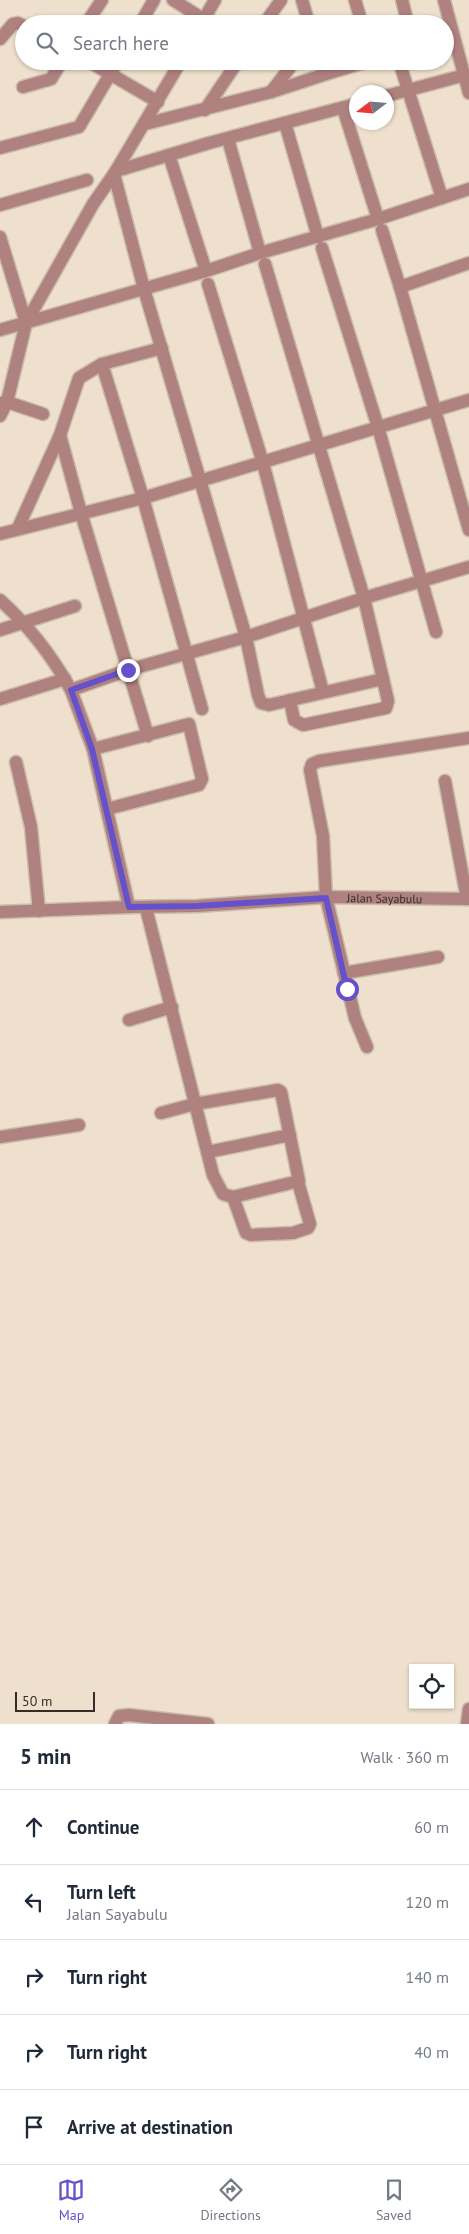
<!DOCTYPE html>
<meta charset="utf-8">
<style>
body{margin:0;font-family:"PT Sans",sans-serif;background:#f6f6f7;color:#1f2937}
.controls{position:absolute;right:15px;bottom:15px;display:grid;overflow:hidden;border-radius:0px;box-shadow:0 1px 4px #0004}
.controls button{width:45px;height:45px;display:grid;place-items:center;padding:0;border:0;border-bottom:1px solid #e0e1e3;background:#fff;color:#1f2937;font:25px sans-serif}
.compass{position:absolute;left:349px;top:85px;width:45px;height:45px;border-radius:50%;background:#fff;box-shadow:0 1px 4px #0004;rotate:254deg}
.scale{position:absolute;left:15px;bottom:12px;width:80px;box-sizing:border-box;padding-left:5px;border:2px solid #332d26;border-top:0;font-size:14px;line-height:18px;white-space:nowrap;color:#332d26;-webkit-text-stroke:4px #efe0cd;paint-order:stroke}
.stop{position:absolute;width:15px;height:15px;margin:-11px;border:4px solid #6552cb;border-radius:50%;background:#fff}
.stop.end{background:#6552cb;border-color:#fff;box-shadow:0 1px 5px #0008}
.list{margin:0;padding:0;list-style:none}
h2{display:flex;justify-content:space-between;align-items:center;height:65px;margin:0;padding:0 20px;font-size:21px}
h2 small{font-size:16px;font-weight:400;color:#747a83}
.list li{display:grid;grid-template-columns:32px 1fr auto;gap:15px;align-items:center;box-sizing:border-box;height:75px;padding:0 20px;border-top:1px solid #e0e1e3}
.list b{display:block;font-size:19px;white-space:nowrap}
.list p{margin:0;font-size:16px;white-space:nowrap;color:#747a83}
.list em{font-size:16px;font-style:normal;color:#747a83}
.icon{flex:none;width:28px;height:28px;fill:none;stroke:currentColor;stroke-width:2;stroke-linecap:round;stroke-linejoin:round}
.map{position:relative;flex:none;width:469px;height:1724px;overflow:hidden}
.search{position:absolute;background:#fff;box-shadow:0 1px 4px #0004;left:15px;right:15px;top:15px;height:55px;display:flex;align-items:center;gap:12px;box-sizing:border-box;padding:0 18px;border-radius:28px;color:#747a83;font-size:19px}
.sheet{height:440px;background:#fff}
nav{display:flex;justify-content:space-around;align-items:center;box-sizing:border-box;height:70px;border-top:1px solid #e0e1e3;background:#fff;font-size:14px;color:#747a83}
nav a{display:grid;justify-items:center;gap:2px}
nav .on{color:#6552cb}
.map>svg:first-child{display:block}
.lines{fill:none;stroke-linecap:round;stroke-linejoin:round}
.minor-casing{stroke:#c9bcac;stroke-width:15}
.minor{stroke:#af817f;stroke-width:12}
.route{stroke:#6552cb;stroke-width:6}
.labels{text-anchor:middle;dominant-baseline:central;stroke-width:5;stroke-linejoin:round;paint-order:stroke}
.street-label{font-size:12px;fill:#332d26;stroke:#efe0cd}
</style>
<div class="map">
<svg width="469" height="1724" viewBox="0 0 469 1724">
<rect width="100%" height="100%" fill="#efe0cd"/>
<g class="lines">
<defs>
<g id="minor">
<polyline points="173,0 211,24"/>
<polyline points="302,0 309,24"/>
<polyline points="355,0 362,24"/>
<polyline points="402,0 408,24"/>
<polyline points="444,0 469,93"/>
<polyline points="86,24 102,0"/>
<polyline points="140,24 154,0"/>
<polyline points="201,24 215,0"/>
<polyline points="264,24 281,0"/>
<polyline points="0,39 13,24 18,23 24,26"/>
<polyline points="88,61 158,102"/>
<polyline points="181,61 114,174 144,289 246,637 258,695 261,703 269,705 383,679 364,598 265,264"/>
<polyline points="399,61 442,198"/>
<polyline points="326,74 369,61"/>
<polyline points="23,87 51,79 62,61"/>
<polyline points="271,92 295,61"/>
<polyline points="386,96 465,75"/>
<polyline points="343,108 378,219"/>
<polyline points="205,110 238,61"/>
<polyline points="285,123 318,237"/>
<polyline points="145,124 271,92 326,74 321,61"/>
<polyline points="228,139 260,253"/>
<polyline points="0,148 79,127 118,61"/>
<polyline points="169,155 206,271"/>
<polyline points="0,205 87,180"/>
<polyline points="382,230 400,287 469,530"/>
<polyline points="0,237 26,323 7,402 0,416"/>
<polyline points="322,248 378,427 436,632"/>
<polyline points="208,284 263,463 323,692"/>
<polyline points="400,287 469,263"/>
<polyline points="26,323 93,204 116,171 209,143 356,104"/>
<polyline points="0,330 206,271 260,253 378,219 469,189"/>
<polyline points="102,364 143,498 202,709"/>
<polyline points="0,403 7,402 43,414"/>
<polyline points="18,528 60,435"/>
<polyline points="0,534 143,498 469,400"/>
<path d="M0,600C29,626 52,656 71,690L128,670L246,637L364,598L469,567"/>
<polyline points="0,630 75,606"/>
<polyline points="71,690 93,749 129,907"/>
<polyline points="0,699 65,679"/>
<polyline points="290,700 294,720 303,725 386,708 388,701 383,679"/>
<polyline points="148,736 81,513 60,435 79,378 102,364 162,348"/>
<polyline points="93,749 189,724 202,779 199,785 107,809"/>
<polyline points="16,762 31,827 39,911"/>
<polyline points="445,781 467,899"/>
<polyline points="146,908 213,1175 223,1194 233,1197 299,1181 281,1092 278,1090 195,1104 161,1113"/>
<path id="s1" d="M0,912L129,907L197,906L326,897L469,899"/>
<polyline points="344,973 438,957"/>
<polyline points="129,1020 172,1007"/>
<polyline points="367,1047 355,1018 326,897 323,836 310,770 312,764 319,761 469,738"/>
<polyline points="0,1137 79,1125"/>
<polyline points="208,1152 290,1135"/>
<polyline points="233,1197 246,1233 251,1235 293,1233 308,1228 310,1224 298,1182"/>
<polyline points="115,1724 119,1716 129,1715 208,1724"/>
<polyline points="467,1724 469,1709"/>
</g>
</defs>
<use href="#minor" class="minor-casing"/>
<use href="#minor" class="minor"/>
</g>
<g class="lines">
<polyline class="route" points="128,670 71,690 92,749 129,907 197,906 326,898 347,989"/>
</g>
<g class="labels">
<g class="street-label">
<text stroke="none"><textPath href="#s1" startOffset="385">Jalan Sayabulu</textPath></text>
</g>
</g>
</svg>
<div class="controls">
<button><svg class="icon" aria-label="locate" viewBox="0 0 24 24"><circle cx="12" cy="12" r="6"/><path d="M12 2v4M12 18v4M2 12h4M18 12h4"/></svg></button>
</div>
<svg class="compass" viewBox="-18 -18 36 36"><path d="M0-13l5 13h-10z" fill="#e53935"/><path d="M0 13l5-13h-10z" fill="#747a83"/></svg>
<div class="scale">50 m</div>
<div class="stop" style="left:347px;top:989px"></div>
<div class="stop end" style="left:128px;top:670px"></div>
<div class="search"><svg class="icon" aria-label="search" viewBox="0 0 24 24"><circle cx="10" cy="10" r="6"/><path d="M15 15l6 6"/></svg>Search here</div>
</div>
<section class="sheet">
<h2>5 min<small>Walk · 360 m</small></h2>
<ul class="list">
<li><svg class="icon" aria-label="ahead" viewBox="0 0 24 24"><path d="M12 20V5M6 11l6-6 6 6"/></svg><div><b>Continue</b></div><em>60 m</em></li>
<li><svg class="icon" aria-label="left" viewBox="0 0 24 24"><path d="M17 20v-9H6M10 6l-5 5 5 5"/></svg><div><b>Turn left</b><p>Jalan Sayabulu</p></div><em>120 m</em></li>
<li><svg class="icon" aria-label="right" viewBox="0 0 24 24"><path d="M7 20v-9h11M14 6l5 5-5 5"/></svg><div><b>Turn right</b></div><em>140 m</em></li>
<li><svg class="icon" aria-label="right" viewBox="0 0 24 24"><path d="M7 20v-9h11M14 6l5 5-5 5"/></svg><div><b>Turn right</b></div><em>40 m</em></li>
<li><svg class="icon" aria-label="arrive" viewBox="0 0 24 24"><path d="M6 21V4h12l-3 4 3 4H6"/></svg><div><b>Arrive at destination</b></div></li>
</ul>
</section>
<nav>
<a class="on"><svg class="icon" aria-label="map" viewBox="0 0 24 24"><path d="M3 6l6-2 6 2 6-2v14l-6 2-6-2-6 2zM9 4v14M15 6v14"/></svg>Map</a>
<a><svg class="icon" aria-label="directions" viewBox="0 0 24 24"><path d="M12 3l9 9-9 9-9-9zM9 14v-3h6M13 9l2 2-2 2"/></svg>Directions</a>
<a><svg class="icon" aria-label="saved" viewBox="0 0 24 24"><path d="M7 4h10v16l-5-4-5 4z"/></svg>Saved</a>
</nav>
